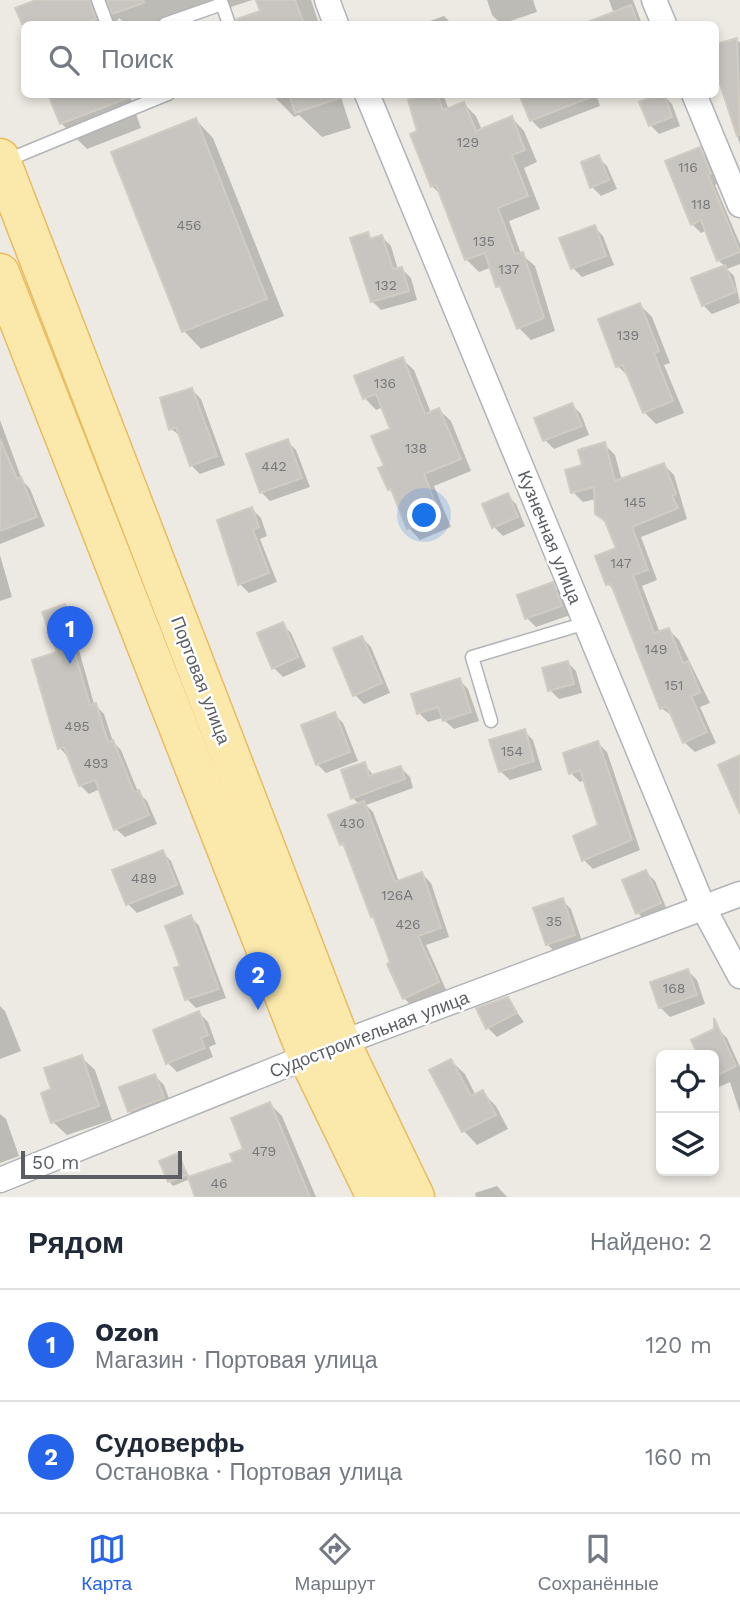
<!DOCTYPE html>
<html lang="ru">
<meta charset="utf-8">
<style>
body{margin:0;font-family:"Work Sans",sans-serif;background:#f2f2f3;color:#1f2937}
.controls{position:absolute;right:21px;bottom:21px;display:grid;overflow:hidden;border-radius:10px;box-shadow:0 4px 10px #0003}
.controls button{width:63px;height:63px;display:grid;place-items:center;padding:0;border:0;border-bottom:2px solid #e0e1e3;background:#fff;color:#1f2937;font:35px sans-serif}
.scale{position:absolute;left:21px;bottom:18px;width:161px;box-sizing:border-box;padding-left:7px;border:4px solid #5b5f63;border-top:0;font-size:19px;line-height:24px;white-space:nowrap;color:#5b5f63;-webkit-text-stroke:5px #fff;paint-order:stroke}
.you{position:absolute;left:425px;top:516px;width:24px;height:24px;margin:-18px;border:5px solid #fff;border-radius:50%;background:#1a73e8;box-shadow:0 0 0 10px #1a73e833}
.badge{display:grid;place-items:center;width:46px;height:46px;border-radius:50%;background:#2563eb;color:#fff;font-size:23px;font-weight:700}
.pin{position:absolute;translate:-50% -58px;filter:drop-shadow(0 2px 4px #0008)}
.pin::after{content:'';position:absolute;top:37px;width:24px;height:21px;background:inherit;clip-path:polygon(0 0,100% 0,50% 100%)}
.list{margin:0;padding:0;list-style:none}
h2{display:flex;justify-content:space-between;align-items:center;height:91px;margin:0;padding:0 28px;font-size:30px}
h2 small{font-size:23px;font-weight:400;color:#747a83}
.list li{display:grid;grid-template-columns:46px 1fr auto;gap:21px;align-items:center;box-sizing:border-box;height:112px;padding:0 28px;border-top:2px solid #e0e1e3}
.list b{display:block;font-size:26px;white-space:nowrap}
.list p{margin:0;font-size:23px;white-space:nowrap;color:#747a83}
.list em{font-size:23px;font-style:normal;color:#747a83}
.icon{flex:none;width:38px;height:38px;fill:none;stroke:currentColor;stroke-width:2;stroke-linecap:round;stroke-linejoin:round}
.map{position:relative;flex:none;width:740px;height:1197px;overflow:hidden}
.search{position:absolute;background:#fff;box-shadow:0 4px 10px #0003;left:21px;right:21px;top:21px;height:77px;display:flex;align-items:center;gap:18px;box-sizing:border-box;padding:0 24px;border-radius:10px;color:#747a83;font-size:26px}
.sheet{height:315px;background:#fff}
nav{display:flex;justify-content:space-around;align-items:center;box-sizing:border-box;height:98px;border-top:2px solid #e0e1e3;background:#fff;font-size:19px;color:#747a83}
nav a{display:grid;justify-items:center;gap:4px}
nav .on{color:#2563eb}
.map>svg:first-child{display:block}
.shadow{fill:#0003}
.building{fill:#c8c5c0;stroke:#d1ccc2;stroke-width:2}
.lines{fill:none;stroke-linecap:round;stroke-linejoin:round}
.lane-casing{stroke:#b1b4b8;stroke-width:15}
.street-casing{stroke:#b1b4b8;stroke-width:27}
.primary-casing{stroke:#e9bc60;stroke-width:41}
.lane{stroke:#fff;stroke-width:12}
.street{stroke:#fff;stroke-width:24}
.primary{stroke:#fae9ab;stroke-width:38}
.labels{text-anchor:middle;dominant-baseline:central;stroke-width:5;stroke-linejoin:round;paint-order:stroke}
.number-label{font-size:14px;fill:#76787a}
.street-label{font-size:18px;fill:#5b5f63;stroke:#fff}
</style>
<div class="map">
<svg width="740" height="1197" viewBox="0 0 740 1197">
<rect width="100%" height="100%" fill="#edeae3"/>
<g class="shadow">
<polygon points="43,0 252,0 180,24 126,24 119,18 115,24 24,24 24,27 18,9"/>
<polygon points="258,0 311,0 319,24 239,24 238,20 262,12"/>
<polygon points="487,0 533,0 537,12 501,24 492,15"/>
<polygon points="609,0 633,0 642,24 611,24 608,16 614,14"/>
<polygon points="444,16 452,24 421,24"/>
<polygon points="737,40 740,43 740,144 716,75 716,46"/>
<polygon points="129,94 141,128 87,149 61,123"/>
<polygon points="272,94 340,94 351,128 322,137 299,115 294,117"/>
<polygon points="408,94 443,94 449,110 464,104 476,116 482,130 512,118 524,131 537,162 524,168 540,209 509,221 521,254 535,266 555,331 531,340 519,328 492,267 479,272 466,259 442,196 432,186"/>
<polygon points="527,94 596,94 600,106 540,129 531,120"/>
<polygon points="663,95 672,104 680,126 659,134 650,125"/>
<polygon points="196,120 213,138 284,316 201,349 184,331 113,153"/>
<polygon points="699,149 708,158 718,183 715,185 740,244 740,264 727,269 734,276 740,303 712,314 703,305 726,267 718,260 707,230 701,233 692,224"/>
<polygon points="598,157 607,166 617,189 601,196 592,187"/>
<polygon points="594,227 603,236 614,265 582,277 573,268"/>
<polygon points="367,234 373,240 382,237 391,246 398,270 402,269 411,278 417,300 381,310 372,301"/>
<polygon points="640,305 652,317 670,363 664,365 684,413 656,424 644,412 630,378 618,366"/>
<polygon points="402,359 414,370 431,413 439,410 451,421 471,471 434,486 451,527 420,540 409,528 396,496 389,489 386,467 392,430 383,407 376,410 365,398"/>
<polygon points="192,390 201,399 225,465 200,474 191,465 182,437 171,429"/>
<polygon points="572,405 581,414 589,435 554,449 545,440"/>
<polygon points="0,420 22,480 30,489 45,526 0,544"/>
<polygon points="287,441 296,450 310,487 270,501 261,492"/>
<polygon points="604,444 615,455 622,481 664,465 674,475 687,519 641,537 657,580 642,586 660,633 669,630 679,640 710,703 700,707 716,743 695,752 684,742 674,717 661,708 617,594 608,584 618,549 608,524 597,514 596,499 583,502 573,492 584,467"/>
<polygon points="507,495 516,504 525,526 503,536 494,527"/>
<polygon points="252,509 261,518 267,536 260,539 277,582 249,593 240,584"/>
<polygon points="0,555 12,597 0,601"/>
<polygon points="552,584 561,593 570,615 536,627 527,618"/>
<polygon points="64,606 73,615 78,630 74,632 94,704 104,714 113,742 121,750 138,792 147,801 157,824 125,837 116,829 100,789 89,794 80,785 68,757 60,748 59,654"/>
<polygon points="282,624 291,633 306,667 283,677 274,668"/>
<polygon points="362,638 371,647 390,693 364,704 355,695"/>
<polygon points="567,662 576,671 582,693 559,699 550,690"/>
<polygon points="459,680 468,689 479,721 454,729 442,718 428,722 419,713 413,695"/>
<polygon points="334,714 343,723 358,761 326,773 317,764"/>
<polygon points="524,731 533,740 542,770 510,780 500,771"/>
<polygon points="598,743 607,752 640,850 593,869 584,860 600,826 585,780 580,782 571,773"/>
<polygon points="364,764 374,776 401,768 410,777 413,788 366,805 373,812 399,882 422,874 431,883 449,937 426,945 447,992 413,1007 404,998 377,920 347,850 341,844 360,805 353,798"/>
<polygon points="162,852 171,861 184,894 137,913 128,904"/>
<polygon points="646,872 655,881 668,912 647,922 638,913"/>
<polygon points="562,900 571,909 583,944 556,953 547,944"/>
<polygon points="191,917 199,926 226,998 196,1008 187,999 182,967"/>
<polygon points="688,971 697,980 705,1004 670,1017 661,1008 652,983"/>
<polygon points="507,999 524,1022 497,1037 488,1028"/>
<polygon points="0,1006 5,1011 21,1051 0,1059"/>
<polygon points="199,1013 208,1022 216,1044 209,1047 213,1057 177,1072 168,1063"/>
<polygon points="718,1029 727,1038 740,1067 740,1113 730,1082 719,1087 714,1082 714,1055 700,1055 693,1041"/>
<polygon points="81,1057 95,1070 112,1120 67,1135 53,1122 54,1091"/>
<polygon points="451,1061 465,1074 476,1096 482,1092 496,1106 508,1129 477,1145 464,1131 432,1071"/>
<polygon points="155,1076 164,1085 172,1107 138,1120 129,1111"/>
<polygon points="270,1104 282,1116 316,1197 196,1197 190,1179 173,1186 169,1181 178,1155 190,1178 236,1163"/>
<polygon points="0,1114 6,1119 19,1156 0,1163"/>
<polygon points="497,1186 507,1197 476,1197 475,1193"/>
</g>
<g class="building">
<polygon points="36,0 89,0 96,19 80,24 22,24 15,8"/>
<polygon points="107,0 143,0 144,3 112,14"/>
<polygon points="256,0 295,0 304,24 238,24 237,19 260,11"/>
<polygon points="631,5 638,24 585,24 585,23"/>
<polygon points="737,38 740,135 737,136 716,72 716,44"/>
<polygon points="48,94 133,94 133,96 60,124"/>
<polygon points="289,94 340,94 340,98 295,113"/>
<polygon points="423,94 437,94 443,110 464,102 476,131 512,116 525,150 512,155 528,196 498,208 515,254 523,252 544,318 517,329 500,286 496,287 485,253 465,260 436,185 431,187 410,134 417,131 408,100"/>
<polygon points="519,94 593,94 594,96 530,121"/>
<polygon points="659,94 664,94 672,117 649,126 639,102"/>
<polygon points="196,118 267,299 182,332 111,152"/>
<polygon points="700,147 711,174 708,175 740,252 717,261 701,220 691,225 665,161"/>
<polygon points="599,155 609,180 590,188 581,162"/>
<polygon points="595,225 606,256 571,269 559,238"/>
<polygon points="368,232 370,239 382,235 393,269 402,267 409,291 371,302 350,238"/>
<polygon points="725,265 736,292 702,306 691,278"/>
<polygon points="640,303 659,351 654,353 673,401 643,413 623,365 616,367 598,319"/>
<polygon points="403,357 425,414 439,408 461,459 424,474 440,515 407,529 391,489 388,490 378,468 384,466 371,436 390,429 376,394 363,399 354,376"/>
<polygon points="192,388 217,456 190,466 176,427 169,430 160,398"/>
<polygon points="572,403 582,426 543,441 534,418"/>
<polygon points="0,439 17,479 21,477 37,517 0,531"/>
<polygon points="288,439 302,478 260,493 246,454"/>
<polygon points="605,442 615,481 664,463 676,494 672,496 678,508 632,527 648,570 633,575 654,633 669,628 683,663 688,661 700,693 691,696 707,732 683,743 667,706 660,709 611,584 606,585 595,556 616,548 605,521 595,514 594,487 571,493 565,470 582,465 578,450"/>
<polygon points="508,493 518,517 492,528 482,504"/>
<polygon points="252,507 259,527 253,530 269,573 238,585 217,520"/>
<polygon points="553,582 562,606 525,619 517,595"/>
<polygon points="65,604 71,622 66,623 90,705 96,703 108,742 113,740 134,792 139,790 149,815 114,830 95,780 79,786 64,747 58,749 32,660 57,652 42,612"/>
<polygon points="283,622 298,657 272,669 257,633"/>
<polygon points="362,636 382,683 353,696 333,648"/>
<polygon points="568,661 574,684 548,691 542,668"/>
<polygon points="460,678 471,712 443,721 438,707 417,714 411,694"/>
<polygon points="335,712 350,752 316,765 301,725"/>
<polygon points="525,729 534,761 499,772 489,740"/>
<polygon points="598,741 632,840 582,861 573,836 598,825 580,770 569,774 563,753"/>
<polygon points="740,755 740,814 718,765"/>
<polygon points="365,762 369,776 401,766 405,779 351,799 341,770"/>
<polygon points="364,801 395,882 422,872 441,928 418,936 439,982 403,999 387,964 390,962 373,916 371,917 343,843 340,845 328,815"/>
<polygon points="163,850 177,885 126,905 112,870"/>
<polygon points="646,870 661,903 636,914 622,880"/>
<polygon points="563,898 575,935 546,945 533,908"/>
<polygon points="191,915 219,989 185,1000 174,968 180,966 165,926"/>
<polygon points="688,969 697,995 659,1008 650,982"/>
<polygon points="508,997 517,1013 486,1029 476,1008"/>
<polygon points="199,1011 208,1035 201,1038 205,1048 166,1064 153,1030"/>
<polygon points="714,1018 736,1066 714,1077 714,1055 698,1055 691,1040 714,1029"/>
<polygon points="82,1055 99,1106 51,1123 41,1093 51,1089 44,1068"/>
<polygon points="451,1059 471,1096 483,1090 496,1115 462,1132 429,1070"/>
<polygon points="155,1074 164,1098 128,1112 119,1087"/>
<polygon points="270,1102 310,1197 195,1197 188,1177 233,1162 230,1154 243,1149 231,1118"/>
<polygon points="178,1153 187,1175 168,1182 159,1161"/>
</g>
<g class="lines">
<defs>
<g id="lane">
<polyline points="98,0 107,24"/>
<polyline points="165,24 222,4 229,24"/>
<polyline points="151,94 153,100 168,94"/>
<polyline points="5,161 153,100"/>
<polyline points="491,721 472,657 586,623"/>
</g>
<g id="street">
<polyline points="327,0 336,24"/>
<polyline points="654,0 664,24"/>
<polyline points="367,94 704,909 740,976"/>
<polyline points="694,94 740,205"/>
<polyline points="0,1180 341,1043 740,894"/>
</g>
<g id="primary">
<polyline points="0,158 341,1043 415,1197"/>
<polyline points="0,273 308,1057 376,1197"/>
</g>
</defs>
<use href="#lane" class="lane-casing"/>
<use href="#street" class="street-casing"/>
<use href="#primary" class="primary-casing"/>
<use href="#lane" class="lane"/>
<use href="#street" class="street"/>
<use href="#primary" class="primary"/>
</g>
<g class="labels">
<g class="number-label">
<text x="468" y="142">129</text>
<text x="688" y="167">116</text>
<text x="701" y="204">118</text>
<text x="189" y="225">456</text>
<text x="484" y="241">135</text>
<text x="509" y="269">137</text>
<text x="386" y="285">132</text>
<text x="628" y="335">139</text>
<text x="385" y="383">136</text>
<text x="416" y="448">138</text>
<text x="274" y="466">442</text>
<text x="635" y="502">145</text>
<text x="621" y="563">147</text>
<text x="656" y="649">149</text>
<text x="674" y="685">151</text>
<text x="77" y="726">495</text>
<text x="512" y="751">154</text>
<text x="96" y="763">493</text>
<text x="352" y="823">430</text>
<text x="144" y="878">489</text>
<text x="397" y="895">126А</text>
<text x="554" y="921">35</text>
<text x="408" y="924">426</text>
<text x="674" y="988">168</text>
<text x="264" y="1151">479</text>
<text x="219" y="1183">46</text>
</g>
<g class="street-label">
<text transform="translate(550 537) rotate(68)">Кузнечная улица</text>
<text transform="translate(201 680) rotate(69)">Портовая улица</text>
<text transform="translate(369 1034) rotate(-21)">Судостроительная улица</text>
</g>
</g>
</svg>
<div class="controls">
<button><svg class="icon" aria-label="locate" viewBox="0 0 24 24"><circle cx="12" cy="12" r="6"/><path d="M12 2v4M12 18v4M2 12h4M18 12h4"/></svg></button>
<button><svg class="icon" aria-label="layers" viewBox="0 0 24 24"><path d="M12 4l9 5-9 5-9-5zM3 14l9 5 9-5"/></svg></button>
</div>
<div class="scale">50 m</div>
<div class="you"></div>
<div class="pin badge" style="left:70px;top:664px">1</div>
<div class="pin badge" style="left:258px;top:1010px">2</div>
<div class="search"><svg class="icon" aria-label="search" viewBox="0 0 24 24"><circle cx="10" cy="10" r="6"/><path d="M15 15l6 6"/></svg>Поиск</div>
</div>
<section class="sheet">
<h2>Рядом<small>Найдено: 2</small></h2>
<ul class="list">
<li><span class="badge">1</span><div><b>Ozon</b><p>Магазин · Портовая улица</p></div><em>120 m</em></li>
<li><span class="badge">2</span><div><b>Судоверфь</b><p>Остановка · Портовая улица</p></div><em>160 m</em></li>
</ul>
</section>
<nav>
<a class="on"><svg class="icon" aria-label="map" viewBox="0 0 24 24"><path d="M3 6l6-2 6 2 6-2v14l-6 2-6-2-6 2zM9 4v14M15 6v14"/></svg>Карта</a>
<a><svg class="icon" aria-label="directions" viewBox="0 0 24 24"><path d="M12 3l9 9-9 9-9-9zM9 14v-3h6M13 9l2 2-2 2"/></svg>Маршрут</a>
<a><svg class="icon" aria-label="saved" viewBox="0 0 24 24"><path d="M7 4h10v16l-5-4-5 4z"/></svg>Сохранённые</a>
</nav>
